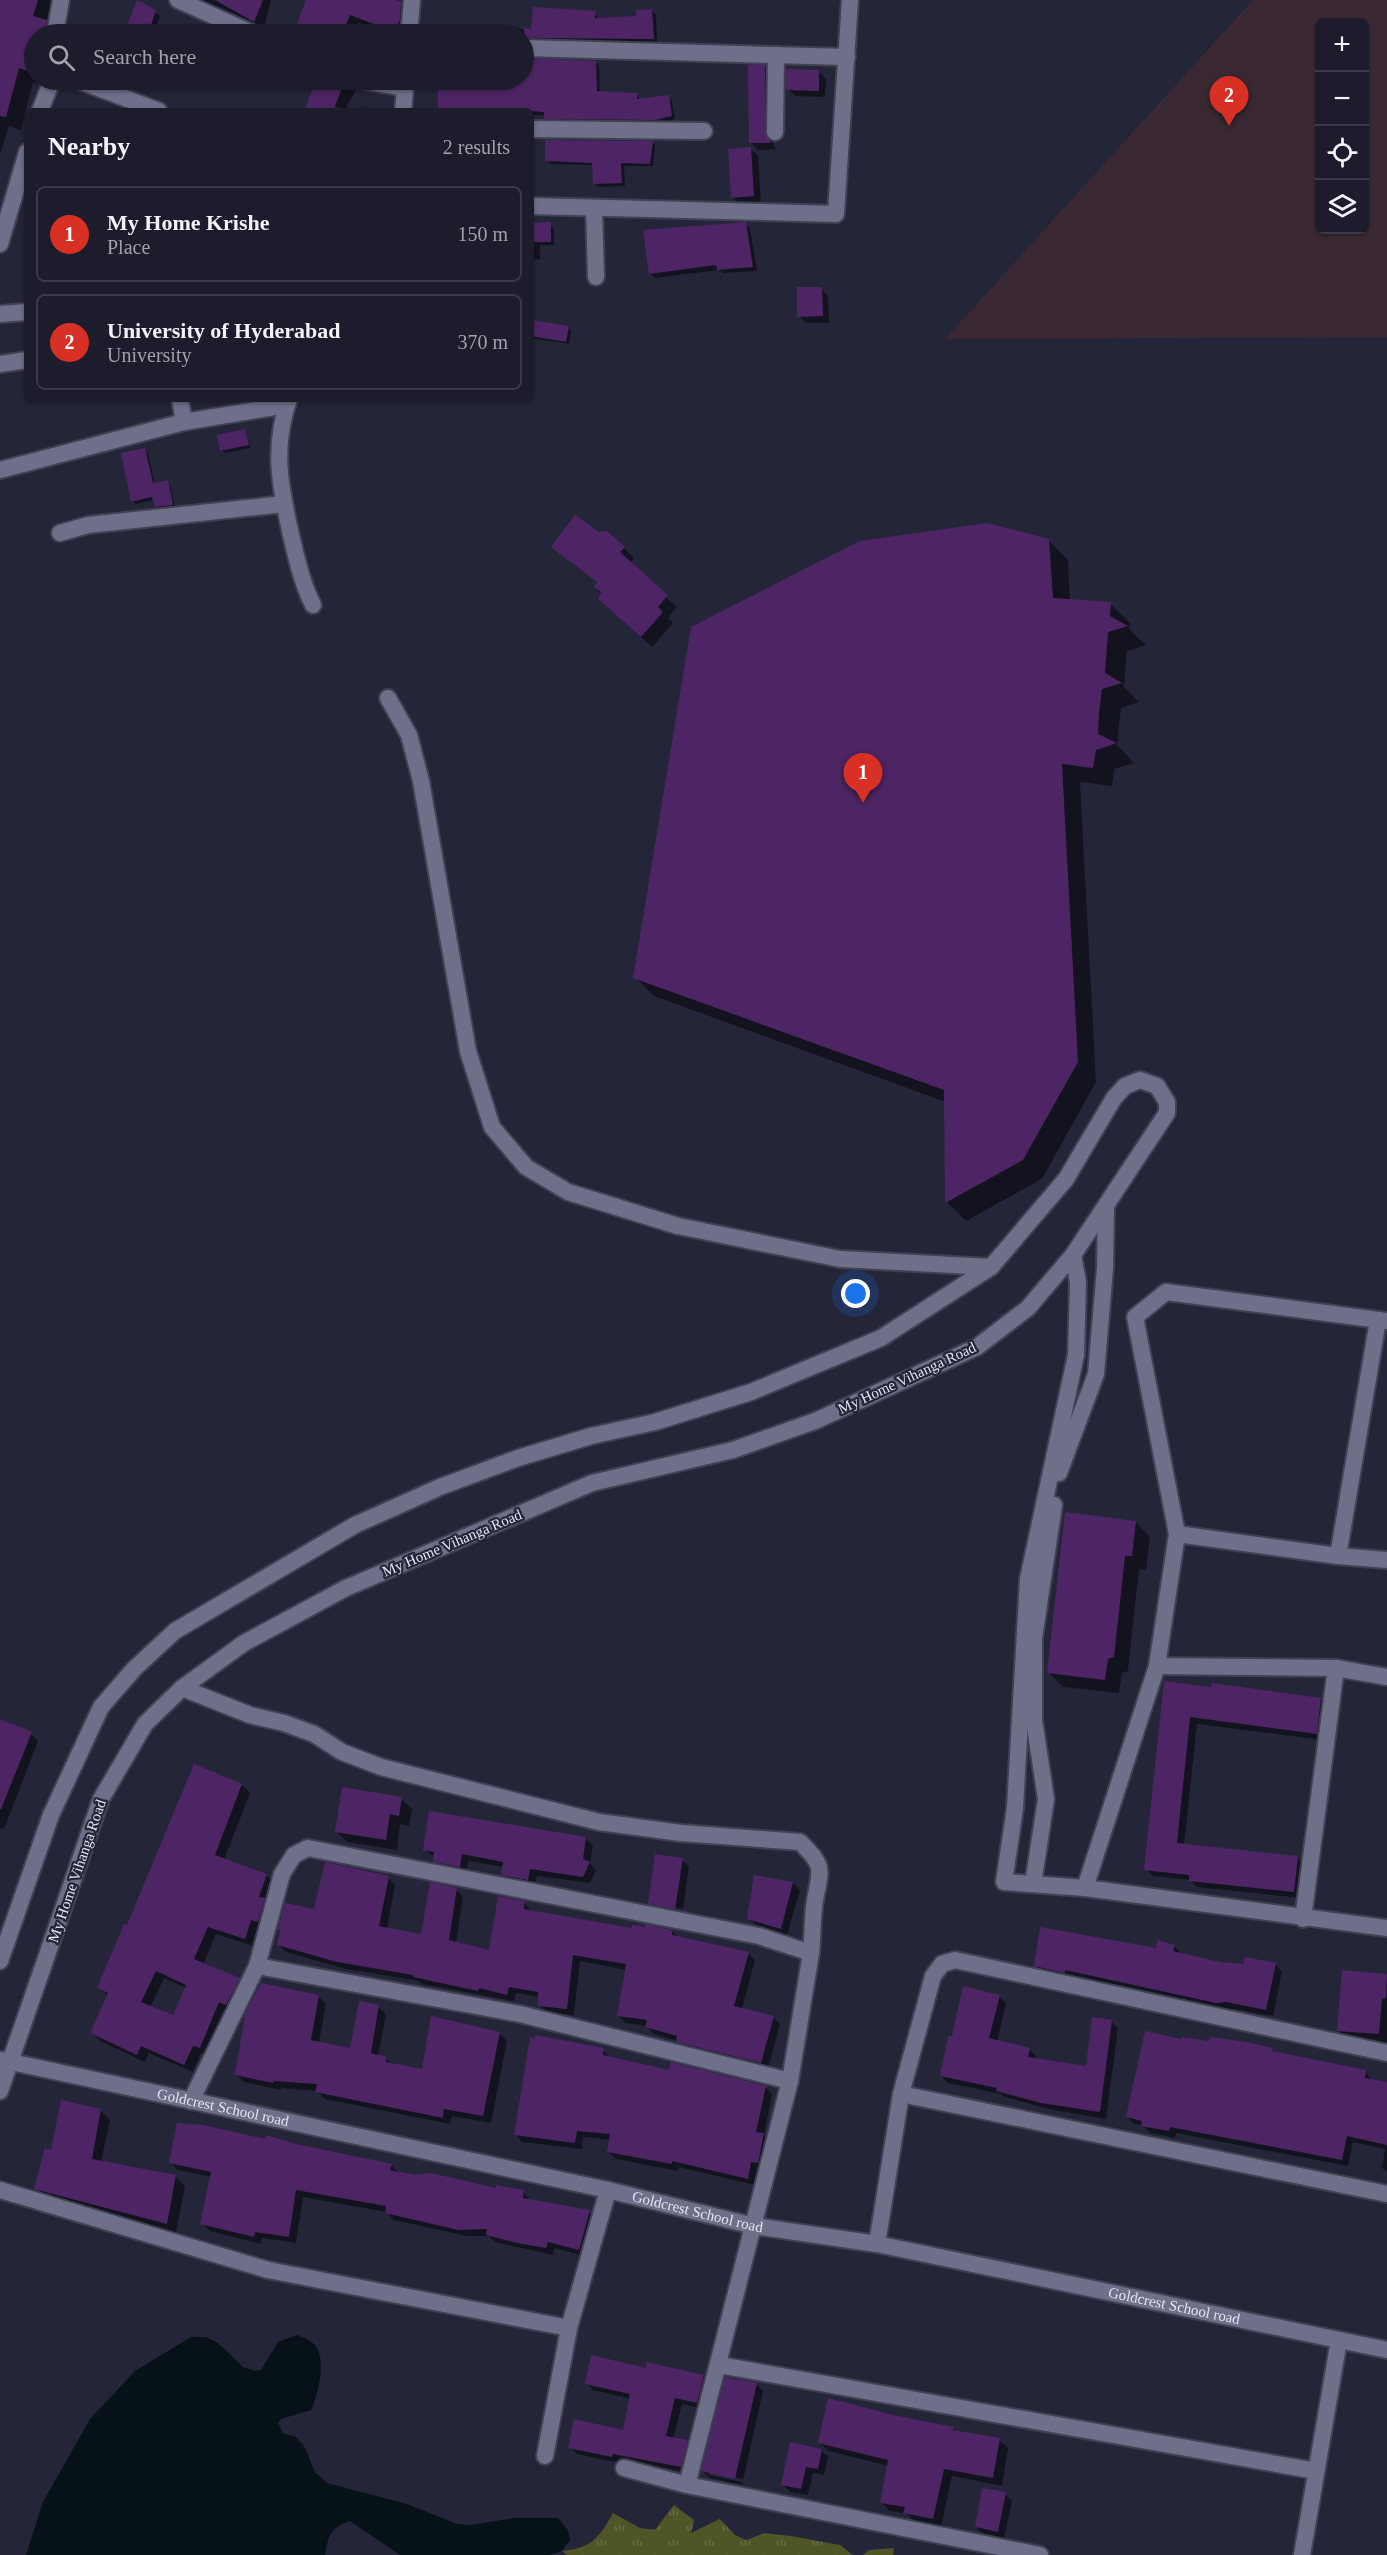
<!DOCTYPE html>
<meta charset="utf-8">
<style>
body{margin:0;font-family:"Times New Roman",serif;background:#252534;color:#f1f3f6}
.controls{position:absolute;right:18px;top:18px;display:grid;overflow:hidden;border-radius:9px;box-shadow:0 2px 4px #0004}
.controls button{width:54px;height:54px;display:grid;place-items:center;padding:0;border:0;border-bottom:2px solid #3a3a48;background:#1c1c2c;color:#f1f3f6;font:30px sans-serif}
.you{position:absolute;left:856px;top:1294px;width:21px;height:21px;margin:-15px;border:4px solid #fff;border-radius:50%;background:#1a73e8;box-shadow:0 0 0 9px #1a73e833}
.badge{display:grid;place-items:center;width:39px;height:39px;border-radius:50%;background:#d93025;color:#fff;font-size:20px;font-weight:700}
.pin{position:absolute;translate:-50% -50px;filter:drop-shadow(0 2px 3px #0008)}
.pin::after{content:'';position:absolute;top:32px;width:21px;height:18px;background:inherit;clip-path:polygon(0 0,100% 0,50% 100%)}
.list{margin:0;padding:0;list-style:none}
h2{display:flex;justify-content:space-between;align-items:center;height:78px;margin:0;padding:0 24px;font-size:26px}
h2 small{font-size:20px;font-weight:400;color:#a0a1a9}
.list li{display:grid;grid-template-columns:39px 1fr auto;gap:18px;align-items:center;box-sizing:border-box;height:96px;margin:0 12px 12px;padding:0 12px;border:2px solid #3a3a48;border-radius:9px}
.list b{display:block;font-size:22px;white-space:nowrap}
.list p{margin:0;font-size:20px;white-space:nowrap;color:#a0a1a9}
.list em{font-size:20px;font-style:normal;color:#a0a1a9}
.icon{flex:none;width:33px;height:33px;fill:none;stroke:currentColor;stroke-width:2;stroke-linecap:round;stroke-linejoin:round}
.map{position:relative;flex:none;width:1387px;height:2555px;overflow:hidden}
.search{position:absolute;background:#1c1c2c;box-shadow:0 2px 4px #0004;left:24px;top:24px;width:510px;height:66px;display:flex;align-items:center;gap:15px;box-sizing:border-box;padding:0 21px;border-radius:33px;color:#a0a1a9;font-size:22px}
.panel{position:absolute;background:#1c1c2c;box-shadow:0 2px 4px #0004;left:24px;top:108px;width:510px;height:294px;border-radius:9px}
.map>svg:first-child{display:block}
.education{fill:#3a2932;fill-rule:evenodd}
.grass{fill:url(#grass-tufts)}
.water{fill:#061218}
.shadow{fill:#0007;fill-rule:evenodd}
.building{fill:#4e2564;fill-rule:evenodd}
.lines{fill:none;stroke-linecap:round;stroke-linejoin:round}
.minor-casing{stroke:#424053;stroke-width:20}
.tertiary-casing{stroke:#424053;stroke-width:20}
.minor{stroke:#6e6f89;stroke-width:16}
.tertiary{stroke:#6e6f89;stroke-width:16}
.labels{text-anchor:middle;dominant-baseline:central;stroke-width:4.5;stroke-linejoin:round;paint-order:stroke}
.street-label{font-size:15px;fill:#e3e3f2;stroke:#25253a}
</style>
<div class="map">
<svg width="1387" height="2555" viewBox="0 0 1387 2555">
<defs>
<pattern id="grass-tufts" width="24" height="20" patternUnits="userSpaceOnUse" patternTransform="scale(1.5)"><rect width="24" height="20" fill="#4f5526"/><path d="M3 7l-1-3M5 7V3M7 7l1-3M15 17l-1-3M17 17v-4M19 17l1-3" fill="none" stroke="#686d46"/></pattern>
</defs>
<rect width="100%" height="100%" fill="#25253a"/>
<path class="education" d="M1253,0H1387V337L945,339ZM1320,22H1364V230H1320Z"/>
<g class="grass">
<path d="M674,2505L694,2520L691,2533L720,2519L735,2535L746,2540L765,2533L791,2536L840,2545L853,2555H567L562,2551C592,2548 599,2538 613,2513L640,2528L655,2530Z"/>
<polygon points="894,2548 893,2555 863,2555 869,2550"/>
</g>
<path class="water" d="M297,2335C304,2338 313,2341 317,2348C326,2364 318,2394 311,2410L281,2419L278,2423L283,2433L296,2437L304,2446L315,2472L327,2483L407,2504L457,2524L470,2525L514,2518H558L568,2530L570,2540L562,2551L549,2555H400L350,2521C331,2527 328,2536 325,2555H26L43,2502L90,2419L135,2371L191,2337H206L218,2343L243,2367L256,2371L261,2370L278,2342Z"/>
<g class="shadow">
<polygon points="0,0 56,0 59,34 34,34 34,80 57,80 55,88 33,82 21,130 9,126 0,155"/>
<polygon points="202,0 271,0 264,27"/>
<polygon points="307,0 393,0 410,13 405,34 389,34 359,23 355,34 294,34"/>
<polygon points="138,2 160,16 154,34 126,34"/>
<polygon points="652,11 656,15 657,42 529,41 524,43 524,34 502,34 503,26 532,31 595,13 599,19 638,17"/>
<polygon points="524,60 595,62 599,66 600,93 636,94 640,100 669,97 672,101 675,119 659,123 549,122 546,115 531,115 531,111 440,111 439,80 524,80"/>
<polygon points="765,67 772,74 771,140 776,149 758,150 751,143"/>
<polygon points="819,72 826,79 825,97 795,96 788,89"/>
<polygon points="318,80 361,80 345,110 322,101 313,92"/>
<polygon points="361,107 377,109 379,111 360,111"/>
<polygon points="652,142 655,145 653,166 624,166 625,186 598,187 595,184 594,165 550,164 547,161"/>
<polygon points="751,149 758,156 761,203 739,204 732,197"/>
<polygon points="745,224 750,228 757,271 723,273 719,270 655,278 650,273"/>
<polygon points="531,225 550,225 554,228 554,245 540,245 540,259 531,260"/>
<polygon points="821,289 828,296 829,323 806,323 799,316"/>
<polygon points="531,321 568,327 571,330 569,344 531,338"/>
<polygon points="245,430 251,448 225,453 222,450"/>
<polygon points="145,450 148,453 155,485 167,482 170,485 175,507 159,510 154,500 136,504 133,501"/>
<polygon points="599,534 624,548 634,558 630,564 677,607 668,618 673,623 652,647 611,610 596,587 598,583 553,547"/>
<polygon points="1049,541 1068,560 1070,601 1110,604 1130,623 1129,629 1146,645 1127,651 1124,687 1139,702 1121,708 1117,745 1134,763 1114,769 1112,786 1080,782 1096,1082 1042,1179 966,1221 947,1202 946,1102 654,996 635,977"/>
<polygon points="1136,1522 1150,1537 1146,1570 1139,1569 1128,1671 1122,1673 1119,1693 1063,1687 1048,1672"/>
<polygon points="1165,1683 1321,1699 1328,1706 1323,1740 1197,1724 1184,1845 1297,1857 1304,1864 1301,1898 1197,1887 1190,1880 1153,1876 1146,1869"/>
<polygon points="0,1719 31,1734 38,1741 4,1829 0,1828"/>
<path d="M194,1766L242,1785L250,1793L224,1860L266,1875L274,1883L266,1929L259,1927L253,1946L216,1934L203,1965L239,1979L247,1987L208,2056L201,2053L193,2072L149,2053L145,2062L100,2041L92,2033L108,1996L99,1987L127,1927ZM164,1978L186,1988L173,2017L150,2008Z"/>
<polygon points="401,1799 412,1809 409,1826 400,1824 397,1850 347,1842 336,1831"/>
<polygon points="586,1839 593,1846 590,1864 596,1870 590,1883 537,1876 535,1886 510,1881 503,1874 504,1867 468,1861 466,1873 441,1868 434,1861 435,1857 425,1850"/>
<polygon points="682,1860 689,1867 683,1909 655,1904 655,1907 683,1912 682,1915 657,1910 650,1903"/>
<polygon points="388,1878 395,1885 387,1929 423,1936 456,1889 463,1897 456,1943 490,1951 524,1902 531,1912 633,1929 672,1931 679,1938 748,1953 755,1960 742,2009 773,2017 780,2024 768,2069 685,2049 678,2041 654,2034 646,2026 626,2023 618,2016 626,1970 580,1961 574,2015 547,2013 540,2005 540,1997 516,1993 514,2001 422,1984 419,1981 346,1969 286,1952 279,1945 315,1911"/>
<polygon points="793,1883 800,1890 787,1935 756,1925 749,1918"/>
<polygon points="1174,1946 1181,1953 1220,1964 1245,1966 1275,1964 1282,1971 1273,2016 1234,2009 1224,2009 1124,1986 1043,1973 1036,1966"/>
<polygon points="1343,1972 1387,1976 1387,2044 1348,2040 1338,2030"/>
<polygon points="318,1996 326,2004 319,2043 351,2050 378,2007 386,2014 378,2056 386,2058 393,2065 423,2071 499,2033 507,2041 491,2123 452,2116 450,2124 325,2099 317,2091 281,2088 281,2090 244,2082 236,2075"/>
<polygon points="999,1996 1006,2003 997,2042 1029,2049 1036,2056 1035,2059 1087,2068 1111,2021 1118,2028 1106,2119 1049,2109 1005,2097 1001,2094 948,2083 941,2076 953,2038"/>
<polygon points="1182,2041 1272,2050 1275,2053 1366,2072 1372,2081 1387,2083 1387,2172 1382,2168 1385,2149 1353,2142 1348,2166 1176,2133 1175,2138 1150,2133 1143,2125 1134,2124 1127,2117"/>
<polygon points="603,2049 610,2058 670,2072 765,2087 772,2094 764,2135 770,2141 765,2169 757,2168 755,2185 679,2167 678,2171 616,2159 609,2152 611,2140 583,2137 582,2149 522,2142 516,2135"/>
<polygon points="101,2111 110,2120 101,2162 176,2177 185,2186 176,2232 45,2197 36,2188 53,2152"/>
<polygon points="296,2146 391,2165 399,2173 497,2190 523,2192 531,2201 589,2212 596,2219 587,2257 555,2248 553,2255 526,2249 495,2242 489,2236 467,2236 394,2220 386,2212 303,2197 296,2243 262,2238 261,2244 210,2231 202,2223 212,2177 178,2170 171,2163"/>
<polygon points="704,2376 710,2383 704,2409 682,2404 673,2439 687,2442 693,2449 687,2472 619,2460 619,2463 577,2454 570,2447 624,2432 631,2399 593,2390 586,2383"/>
<path d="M756,2384L763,2391L742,2485L710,2478L703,2471ZM709,2471L743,2479L742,2482L709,2475Z"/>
<polygon points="953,2428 958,2432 999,2440 1008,2448 1002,2486 952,2476 941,2527 914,2521 907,2514 890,2511 881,2502 889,2466 828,2451 819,2442"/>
<polygon points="821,2450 828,2457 824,2475 813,2473 808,2495 790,2492 783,2485"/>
<polygon points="1005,2494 1012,2501 1004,2538 983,2534 976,2527"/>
</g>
<g class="building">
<polygon points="0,0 38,0 33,16 47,20 45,34 34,34 34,73 19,68 6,117 0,116"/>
<polygon points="137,0 156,10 148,34 124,34"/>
<polygon points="215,0 263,0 254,22"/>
<polygon points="306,0 396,0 401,2 400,20 395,32 350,15 342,34 293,34"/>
<polygon points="533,7 596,11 595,18 636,16 636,10 652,9 654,39 524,38 524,28 531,29"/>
<polygon points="67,26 79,29 79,34 66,34"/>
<polygon points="524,58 596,61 597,91 637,93 637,99 669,95 672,116 655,120 544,119 544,112 531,111 438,111 438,80 524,80"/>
<polygon points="748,65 765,65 765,132 771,143 749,143"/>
<polygon points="786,69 819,70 819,91 786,90"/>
<polygon points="316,80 342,88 333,111 304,111"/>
<polygon points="545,140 653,141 650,164 621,163 622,183 593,184 592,163 545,161"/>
<polygon points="751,147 754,196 731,198 728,149"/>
<polygon points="551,222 551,242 531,242 531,223"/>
<polygon points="746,222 753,267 717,270 716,265 649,274 643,230"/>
<polygon points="797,287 822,287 823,316 797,317"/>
<polygon points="531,320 569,326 566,342 531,336"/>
<polygon points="245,429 249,445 220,451 217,435"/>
<polygon points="145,448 153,483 168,480 173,505 155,507 152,497 131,502 121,453"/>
<polygon points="575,515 599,532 607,531 625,547 620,552 668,595 658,607 663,612 641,637 598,599 601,592 594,587 597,582 551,547"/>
<polygon points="987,523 1049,539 1053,598 1111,602 1110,616 1128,626 1108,632 1105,673 1122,683 1102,689 1099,713 1098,734 1117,743 1096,750 1093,768 1062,764 1078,1062 1023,1160 945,1203 944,1090 633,978 691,627 860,541"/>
<polygon points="1065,1512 1136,1521 1132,1556 1125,1556 1114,1657 1108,1659 1105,1680 1047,1673"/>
<polygon points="1164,1681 1211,1687 1212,1683 1321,1698 1317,1734 1190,1717 1188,1737 1177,1843 1298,1856 1294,1892 1189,1881 1189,1875 1144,1870"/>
<polygon points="0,1719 32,1732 1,1809 0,1809"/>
<path d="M194,1764L242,1784L215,1855L267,1874L259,1897L265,1898L258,1922L251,1920L245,1939L208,1927L194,1959L240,1978L226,2005L219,2002L200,2048L193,2046L184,2065L141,2046L137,2055L90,2033L108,1993L97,1988L124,1924L127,1925ZM156,1971L186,1985L173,2015L141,2002Z"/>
<polygon points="342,1787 402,1797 399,1816 390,1814 386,1840 335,1832"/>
<polygon points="429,1811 586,1837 583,1859 590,1862 583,1877 530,1869 528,1880 501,1875 503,1862 462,1854 460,1867 433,1862 434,1852 423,1850"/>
<polygon points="655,1854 683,1858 675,1909 648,1904"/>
<polygon points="325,1862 389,1876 379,1926 421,1934 430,1882 457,1888 449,1940 489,1950 498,1896 525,1901 524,1909 632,1928 632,1925 645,1927 645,1924 672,1930 672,1935 749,1952 734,2006 774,2016 761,2063 676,2042 677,2036 645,2027 647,2020 617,2016 626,1964 573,1955 567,2009 538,2006 538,1992 509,1987 507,1995 479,1988 478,1991 413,1977 413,1975 337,1962 277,1945 280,1930 278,1929 285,1903 314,1909"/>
<polygon points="754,1875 793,1882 781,1929 747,1919"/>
<polygon points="1040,1927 1156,1948 1157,1940 1175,1945 1173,1951 1220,1962 1243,1964 1245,1957 1276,1963 1266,2010 1226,2002 1216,2003 1065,1970 1065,1973 1034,1966"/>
<polygon points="1342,1970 1387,1974 1386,1998 1382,1999 1379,2034 1337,2031"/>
<polygon points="261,1983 319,1995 311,2040 350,2048 359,2001 379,2005 371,2053 387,2057 386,2062 422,2069 431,2016 500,2032 483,2116 444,2109 443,2118 315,2092 317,2084 274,2081 273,2083 235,2075 245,2014"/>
<polygon points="963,1986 1000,1995 989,2038 1030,2048 1028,2057 1086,2066 1092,2017 1112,2020 1100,2112 1041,2103 996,2091 997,2088 940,2076 948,2036 952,2036"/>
<polygon points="1145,2031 1181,2039 1181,2037 1209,2041 1210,2037 1247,2042 1273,2048 1272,2051 1366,2070 1365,2078 1387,2082 1387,2145 1347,2136 1342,2160 1170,2127 1169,2131 1141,2126 1142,2121 1126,2117"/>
<polygon points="535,2035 604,2048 603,2055 669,2070 671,2062 766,2086 756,2132 764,2133 758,2163 751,2162 748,2179 672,2161 672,2164 607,2152 610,2134 577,2131 575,2143 514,2135 530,2037 535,2038"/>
<polygon points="61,2100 101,2109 92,2159 176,2175 167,2224 34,2189 45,2148 51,2150"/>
<polygon points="177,2123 203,2125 265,2139 266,2135 296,2144 392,2164 390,2170 415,2175 431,2173 496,2188 496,2185 524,2190 523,2198 590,2210 579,2250 548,2242 546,2248 517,2243 486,2235 487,2229 458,2230 385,2213 386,2206 296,2190 289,2237 255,2232 254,2237 200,2224 211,2172 169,2163"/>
<polygon points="591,2355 646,2368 646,2362 704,2375 697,2403 675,2398 666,2436 688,2440 681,2467 613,2454 612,2457 568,2448 574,2419 623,2430 630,2394 585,2384"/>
<polygon points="725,2377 757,2383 735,2479 701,2471"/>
<polygon points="828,2398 897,2416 954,2427 953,2430 1000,2438 993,2478 944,2469 933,2519 903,2513 905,2507 880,2503 888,2460 818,2443"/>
<polygon points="790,2442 822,2449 818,2469 806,2467 801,2489 781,2485"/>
<polygon points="982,2488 1006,2492 998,2532 975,2527"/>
</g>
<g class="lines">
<defs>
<g id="minor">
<polyline points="178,0 254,34"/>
<polyline points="55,34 61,0"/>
<polyline points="409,34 412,0"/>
<polyline points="524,48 847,57"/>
<polyline points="77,80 159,111"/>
<polyline points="360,80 405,88"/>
<polyline points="40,111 52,80"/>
<polyline points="403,111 406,80"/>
<polyline points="531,129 704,131"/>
<polyline points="775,132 776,55"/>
<polyline points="531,206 836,214 850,0"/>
<polyline points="594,208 596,277"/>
<polyline points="0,244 27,152"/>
<polyline points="0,314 27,312"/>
<polyline points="0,364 27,360"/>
<polyline points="180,399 184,422 287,405"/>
<path d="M289,399C272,448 280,486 291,535C297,560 302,583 313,605"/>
<polyline points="0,470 184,422"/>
<polyline points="60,533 88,525 284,504"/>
<polyline points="388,698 409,735 421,781 468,1051 492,1127 526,1167 568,1192 678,1226 840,1259 991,1267"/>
<polyline points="1073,1255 1078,1282 1076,1355 1028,1579 1015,1808 1004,1882 1085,1888"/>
<polyline points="1387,1321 1166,1292 1135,1317 1177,1534 1157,1666 1085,1888 1387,1928"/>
<polyline points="1059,1473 1096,1374 1105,1268 1106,1205"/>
<polyline points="1177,1534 1338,1556 1387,1560"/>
<polyline points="1338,1556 1378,1320"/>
<polyline points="1157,1666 1336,1668 1387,1677"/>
<path d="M182,1688L250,1715L284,1723L314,1734L342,1752L381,1767L599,1822L681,1833L800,1842C825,1866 821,1869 815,1900C812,1917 813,1936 811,1953"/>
<polyline points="1033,1884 1046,1799 1034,1720 1034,1638 1054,1505"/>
<polyline points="1303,1919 1336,1668"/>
<polyline points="257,1966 520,2014 790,2081"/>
<polyline points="901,2094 1387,2194"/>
<polyline points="191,2101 257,1966 282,1874 294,1855 308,1848 759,1936 811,1953 790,2081 687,2485"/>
<polyline points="0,2190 268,2270 569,2328"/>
<polyline points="877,2244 901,2094 933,1976 942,1964 955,1960 1387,2053"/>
<polyline points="719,2365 1316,2471"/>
<polyline points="545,2456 569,2328 608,2190"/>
<polyline points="624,2468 687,2485 1040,2555"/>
<polyline points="1302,2555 1339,2340"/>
</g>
<g id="tertiary">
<polyline points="0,1961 51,1815 101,1707 134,1669 175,1631 355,1525 440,1487 518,1458 591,1436 655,1422 751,1392 881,1338 991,1267 1066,1179 1114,1098 1125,1086 1140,1080 1157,1086 1167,1102 1167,1113 1073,1255 1028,1308 977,1347 815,1421 733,1450 592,1483 346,1588 244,1643 182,1688 145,1724 101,1799 0,2091"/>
<path id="s1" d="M2,2060L608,2190L754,2226L877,2244L1387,2350"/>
</g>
</defs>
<use href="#minor" class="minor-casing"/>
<use href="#tertiary" class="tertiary-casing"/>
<use href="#minor" class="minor"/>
<use href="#tertiary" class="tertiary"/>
</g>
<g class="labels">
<g class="street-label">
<text transform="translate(907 1378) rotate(-25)">My Home Vihanga Road</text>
<text transform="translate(452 1543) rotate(-23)">My Home Vihanga Road</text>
<text transform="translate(77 1871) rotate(-71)">My Home Vihanga Road</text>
<text stroke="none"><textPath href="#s1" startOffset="226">Goldcrest School road</textPath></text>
<text stroke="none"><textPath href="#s1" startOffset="712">Goldcrest School road</textPath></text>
<text stroke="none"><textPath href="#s1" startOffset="1198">Goldcrest School road</textPath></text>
</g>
</g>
</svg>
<div class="controls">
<button>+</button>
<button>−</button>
<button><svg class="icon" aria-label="locate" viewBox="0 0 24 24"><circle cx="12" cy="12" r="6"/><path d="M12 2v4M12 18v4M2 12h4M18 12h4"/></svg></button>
<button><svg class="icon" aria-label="layers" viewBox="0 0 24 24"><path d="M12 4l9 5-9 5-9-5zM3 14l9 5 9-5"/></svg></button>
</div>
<div class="you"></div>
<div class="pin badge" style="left:863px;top:803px">1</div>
<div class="pin badge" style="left:1229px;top:126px">2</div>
<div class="search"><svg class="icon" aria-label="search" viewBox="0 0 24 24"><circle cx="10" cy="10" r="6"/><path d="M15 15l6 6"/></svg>Search here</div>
<section class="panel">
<h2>Nearby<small>2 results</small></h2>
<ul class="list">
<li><span class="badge">1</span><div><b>My Home Krishe</b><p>Place</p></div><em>150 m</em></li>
<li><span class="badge">2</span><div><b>University of Hyderabad</b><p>University</p></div><em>370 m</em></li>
</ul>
</section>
</div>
